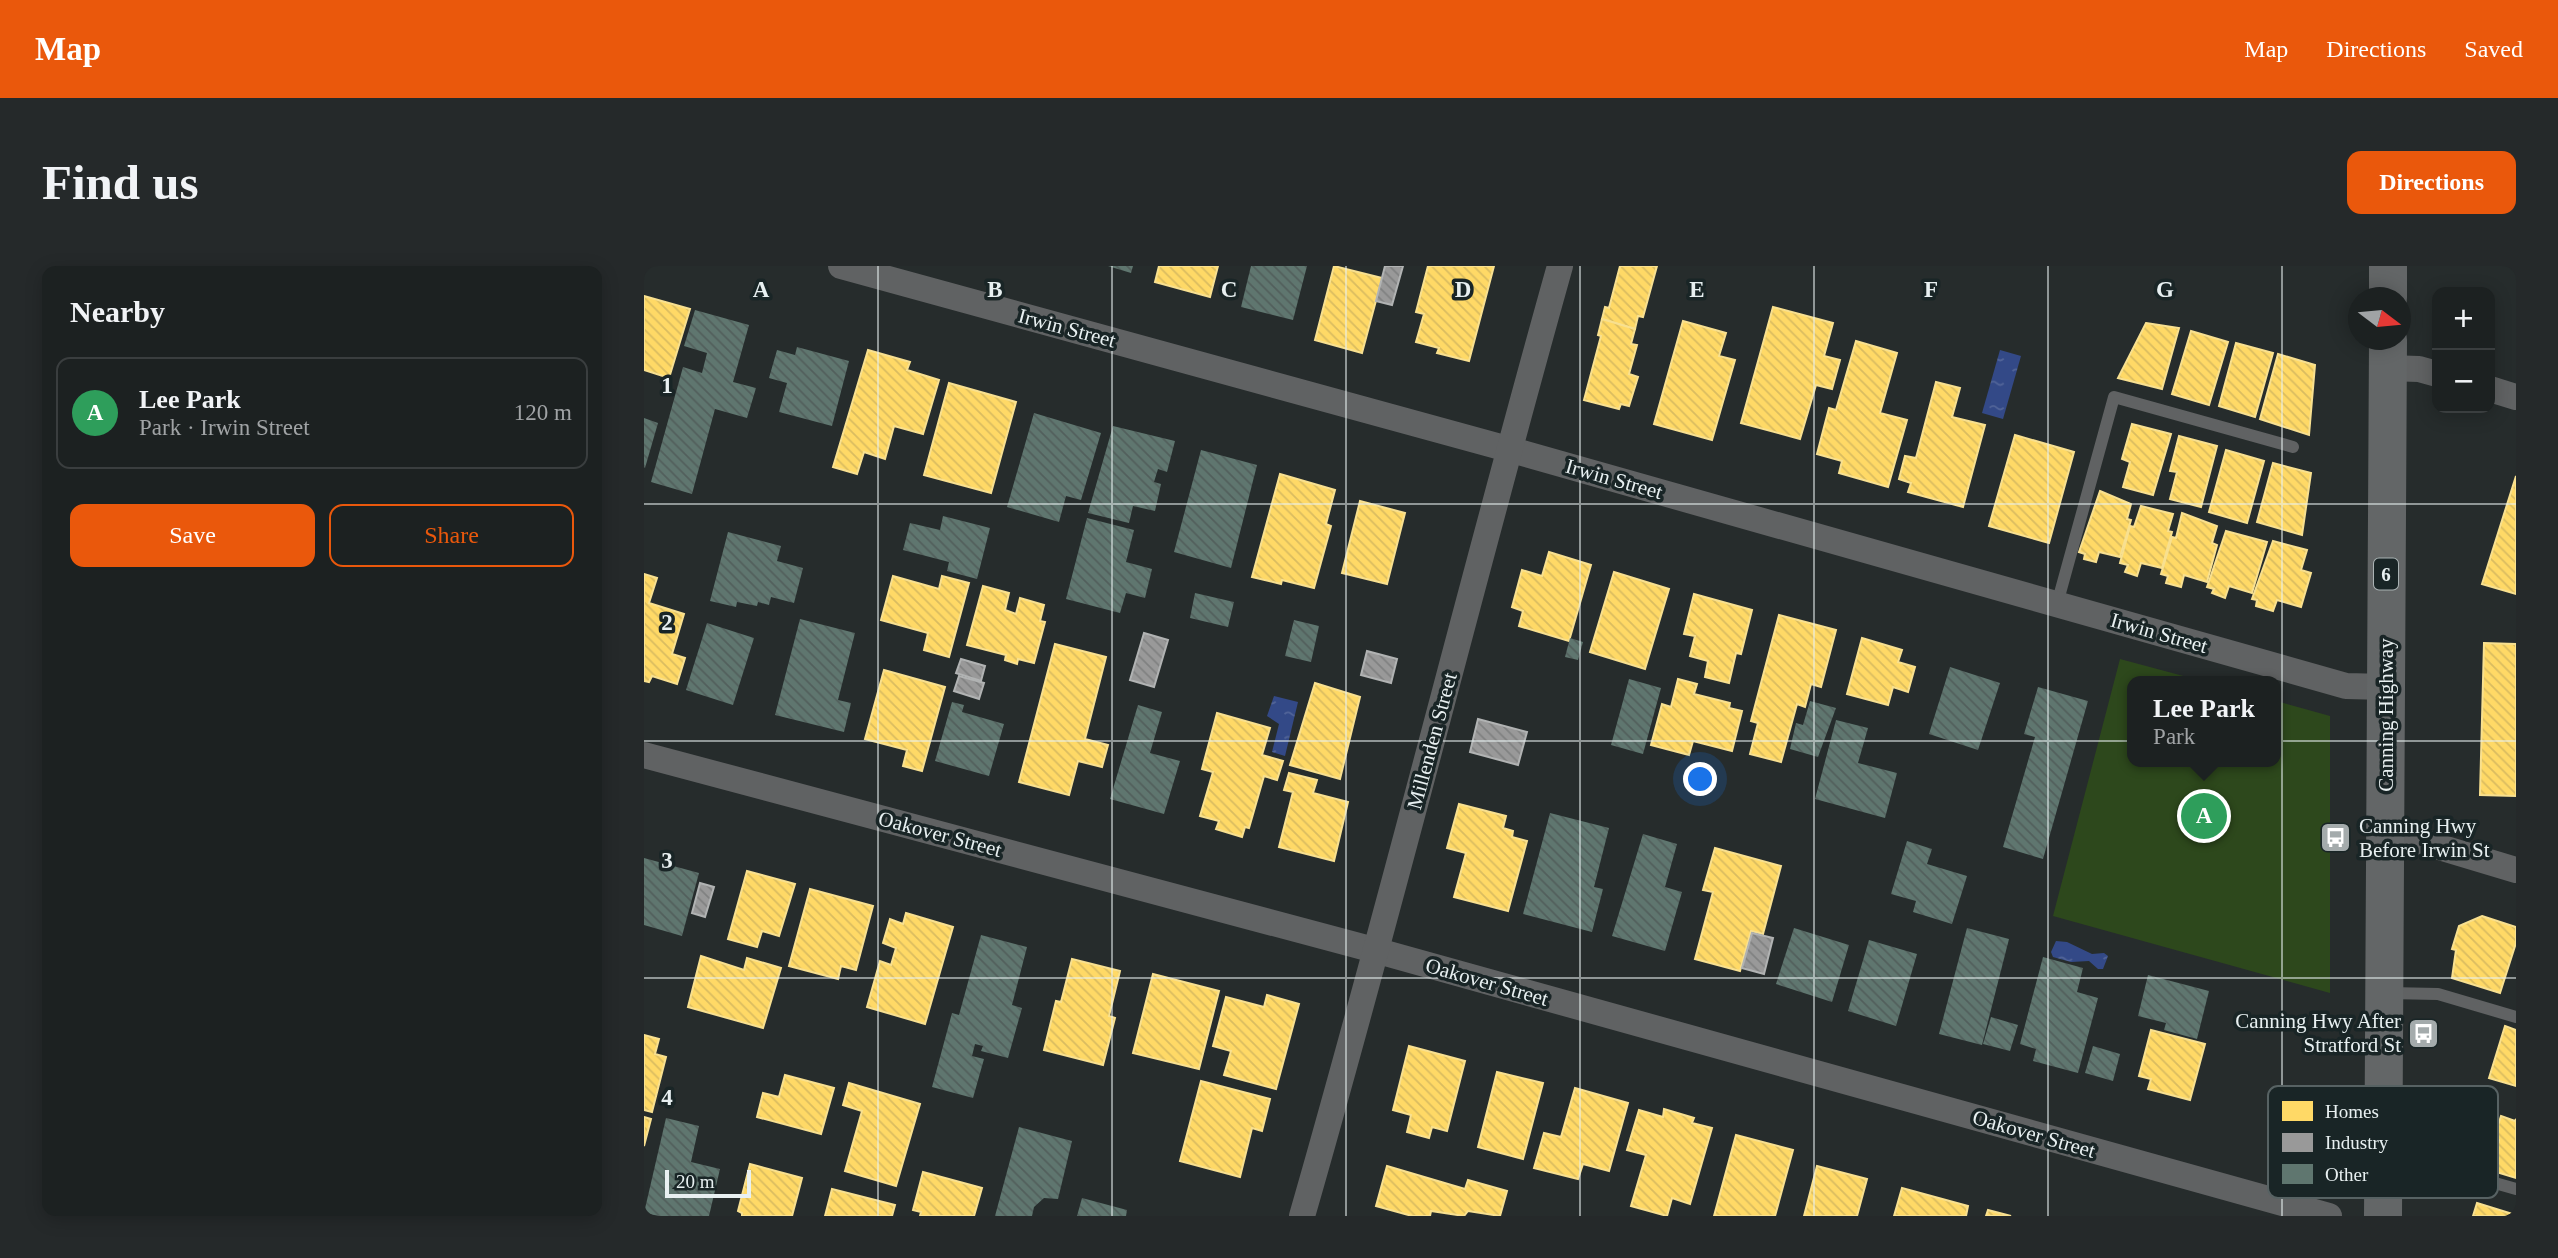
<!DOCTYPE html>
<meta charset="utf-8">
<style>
body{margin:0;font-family:"Times New Roman",serif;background:#25292a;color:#f1f3f6}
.controls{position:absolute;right:21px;top:21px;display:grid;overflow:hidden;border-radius:14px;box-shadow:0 4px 18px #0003}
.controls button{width:63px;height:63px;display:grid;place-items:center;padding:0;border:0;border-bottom:2px solid #3a3e3f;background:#1c2121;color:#f1f3f6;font:35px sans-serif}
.compass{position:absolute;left:1704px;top:21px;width:63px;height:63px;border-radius:50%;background:#1c2121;box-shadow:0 4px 18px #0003;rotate:106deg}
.scale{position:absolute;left:21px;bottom:18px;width:86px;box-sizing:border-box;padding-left:7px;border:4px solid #e8f0f1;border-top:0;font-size:19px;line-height:24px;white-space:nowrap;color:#e8f0f1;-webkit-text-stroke:5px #192526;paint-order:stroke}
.you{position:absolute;left:1057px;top:514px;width:24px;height:24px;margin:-18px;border:5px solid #fff;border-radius:50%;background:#1a73e8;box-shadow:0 0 0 10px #1a73e833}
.badge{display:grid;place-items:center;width:46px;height:46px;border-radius:50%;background:#ea580c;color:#fff;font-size:23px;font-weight:700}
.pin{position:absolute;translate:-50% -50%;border:4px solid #fff;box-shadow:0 2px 7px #0006}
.popup{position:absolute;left:1483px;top:410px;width:154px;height:91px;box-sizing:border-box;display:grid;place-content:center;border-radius:14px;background:#1c2121;filter:drop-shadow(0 2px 5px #0005);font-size:23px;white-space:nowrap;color:#a0a3a5}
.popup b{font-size:26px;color:#f1f3f6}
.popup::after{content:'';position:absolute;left:50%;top:100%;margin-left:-14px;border:14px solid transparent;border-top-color:#1c2121}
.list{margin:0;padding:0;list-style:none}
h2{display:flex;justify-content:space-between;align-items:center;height:91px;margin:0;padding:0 28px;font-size:30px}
h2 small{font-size:23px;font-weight:400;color:#a0a3a5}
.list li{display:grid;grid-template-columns:46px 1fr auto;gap:21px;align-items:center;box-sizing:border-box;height:112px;margin:0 14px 14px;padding:0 14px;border:2px solid #3a3e3f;border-radius:14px}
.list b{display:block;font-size:26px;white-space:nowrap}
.list p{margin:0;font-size:23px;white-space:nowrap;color:#a0a3a5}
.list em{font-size:23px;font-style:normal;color:#a0a3a5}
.actions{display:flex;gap:14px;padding:21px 28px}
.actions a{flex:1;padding:16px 0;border:2px solid #ea580c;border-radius:14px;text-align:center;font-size:24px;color:#ea580c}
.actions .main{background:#ea580c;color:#fff}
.map{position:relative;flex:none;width:1872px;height:950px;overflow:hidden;border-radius:14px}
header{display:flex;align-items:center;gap:42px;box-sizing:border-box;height:98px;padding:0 35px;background:#ea580c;color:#fff}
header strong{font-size:33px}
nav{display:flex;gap:38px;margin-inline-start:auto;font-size:24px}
.intro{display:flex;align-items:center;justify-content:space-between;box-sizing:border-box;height:168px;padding:0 42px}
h1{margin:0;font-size:49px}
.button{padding:18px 32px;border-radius:14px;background:#ea580c;color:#fff;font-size:24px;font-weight:700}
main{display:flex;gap:42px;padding:0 42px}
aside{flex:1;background:#1c2121;border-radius:14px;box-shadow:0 4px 18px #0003}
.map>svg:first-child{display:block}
.park{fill:#2d481c}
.water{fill:url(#water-ripples)}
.homes{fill:url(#homes-back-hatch);stroke:#f8e090;stroke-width:2}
.industry{fill:url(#industry-back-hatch);stroke:#b1b3b3;stroke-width:2}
.building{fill:url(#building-back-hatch)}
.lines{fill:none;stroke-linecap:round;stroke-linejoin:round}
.service{stroke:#606263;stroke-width:12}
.minor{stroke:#606263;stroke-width:26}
.trunk{stroke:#636667;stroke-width:38}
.grid{fill:none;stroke:#e8f0f1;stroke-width:2;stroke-opacity:0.55}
.labels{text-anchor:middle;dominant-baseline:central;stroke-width:7;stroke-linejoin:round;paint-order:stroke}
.shield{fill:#192526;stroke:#aab3b4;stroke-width:2}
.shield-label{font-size:19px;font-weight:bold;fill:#e8f0f1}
.street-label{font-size:21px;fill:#e8f0f1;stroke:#192526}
.poi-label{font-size:21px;fill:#e8f0f1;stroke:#192526;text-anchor:start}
.key{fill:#192526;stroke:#576263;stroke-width:2}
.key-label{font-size:19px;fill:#e8f0f1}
.grid-label{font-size:23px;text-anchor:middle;font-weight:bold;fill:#e8f0f1;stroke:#192526;stroke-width:7;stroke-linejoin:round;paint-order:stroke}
</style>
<header>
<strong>Map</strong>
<nav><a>Map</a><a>Directions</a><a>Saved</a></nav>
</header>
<div class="intro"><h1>Find us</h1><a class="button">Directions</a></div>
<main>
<aside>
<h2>Nearby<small></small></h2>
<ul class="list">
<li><span class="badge" style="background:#2e9e5b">A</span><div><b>Lee Park</b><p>Park · Irwin Street</p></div><em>120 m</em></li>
</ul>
<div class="actions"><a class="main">Save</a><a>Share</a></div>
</aside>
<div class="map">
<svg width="1872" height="950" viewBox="0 0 1872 950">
<defs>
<pattern id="water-ripples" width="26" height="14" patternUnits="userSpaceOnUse" patternTransform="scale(1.75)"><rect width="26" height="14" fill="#334987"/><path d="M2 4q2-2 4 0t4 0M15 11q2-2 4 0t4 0" fill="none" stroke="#516498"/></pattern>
<pattern id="homes-back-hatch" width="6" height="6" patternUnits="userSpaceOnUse" patternTransform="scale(1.75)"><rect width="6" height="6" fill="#ffd966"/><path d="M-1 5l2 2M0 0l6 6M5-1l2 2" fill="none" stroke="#dabc60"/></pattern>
<pattern id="industry-back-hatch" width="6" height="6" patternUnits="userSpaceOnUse" patternTransform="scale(1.75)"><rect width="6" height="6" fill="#999"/><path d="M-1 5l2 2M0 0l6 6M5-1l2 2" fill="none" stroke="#808181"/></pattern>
<pattern id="building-back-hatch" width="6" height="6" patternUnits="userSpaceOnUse" patternTransform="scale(1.75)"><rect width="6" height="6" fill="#5f766f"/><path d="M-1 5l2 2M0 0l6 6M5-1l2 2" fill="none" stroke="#525f5c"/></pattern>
</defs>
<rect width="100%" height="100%" fill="#262c2c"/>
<polygon class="park" points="1476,393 1558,415 1488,415 1488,496 1632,496 1632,435 1686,450 1686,727 1409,650"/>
<g class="water">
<polygon points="1356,84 1377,90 1359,153 1338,147"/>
<polygon points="630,430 654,436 641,490 628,486 635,458 623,450"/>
<polygon points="1412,675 1423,676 1448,688 1460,687 1464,690 1459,703 1454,703 1445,695 1427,696 1409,691 1407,686"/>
</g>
<g class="homes">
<polygon points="515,0 574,0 566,31 511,16"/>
<polygon points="690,0 738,12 718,87 671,74"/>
<polygon points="784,0 850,0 825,95 793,87 795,82 772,76 780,48 772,46"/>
<polygon points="976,0 1013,0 999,51 994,50 991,63 958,53 961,41 965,42"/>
<polygon points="0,30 46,43 25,112 0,104"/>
<polygon points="1129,41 1189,57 1180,90 1196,94 1188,123 1172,119 1156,173 1097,157"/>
<polygon points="958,53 991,63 987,78 993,79 985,108 994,111 985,140 977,138 975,143 940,134 957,70 954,69"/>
<polygon points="1039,55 1082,67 1075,90 1091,94 1068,174 1010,158"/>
<polygon points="1502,57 1535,62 1518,123 1474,112"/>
<polygon points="1547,65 1584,76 1565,139 1528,128"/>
<polygon points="1212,75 1253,87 1236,147 1263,154 1244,221 1195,207 1198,195 1173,188 1185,142 1192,144"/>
<polygon points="1592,77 1629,87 1611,151 1575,140"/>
<polygon points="224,84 266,96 263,104 295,114 279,168 250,160 241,193 220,186 213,208 189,201"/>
<polygon points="1634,88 1671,99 1665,169 1616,153"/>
<polygon points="1292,116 1316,122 1308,151 1341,159 1319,241 1264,226 1267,217 1255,213 1261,190 1272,192"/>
<polygon points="305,117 372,136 347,227 280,209"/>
<polygon points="1488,158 1527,168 1509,229 1479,221 1486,196 1478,193"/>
<polygon points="1371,169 1430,186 1405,277 1345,260"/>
<polygon points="1535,170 1573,180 1557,241 1526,233 1533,206 1526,205"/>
<polygon points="1582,184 1620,195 1603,257 1565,246"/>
<polygon points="1629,197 1667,207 1658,269 1613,256"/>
<polygon points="636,208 691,224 682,258 687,260 670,322 638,314 637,318 608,311"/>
<polygon points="1872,210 1872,328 1838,318"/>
<polygon points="1456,225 1487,238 1483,253 1487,254 1476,291 1455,286 1452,296 1440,293 1441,288 1435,286"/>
<polygon points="716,235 761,247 743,318 698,307"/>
<polygon points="1497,240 1529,248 1524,265 1528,266 1518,302 1497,297 1493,310 1481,306 1484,299 1476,297 1486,260 1490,261"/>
<polygon points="1538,247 1573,260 1568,277 1573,279 1563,316 1540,309 1537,321 1522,317 1524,310 1517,308 1528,271 1532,272"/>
<polygon points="1582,265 1623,276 1608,327 1585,320 1581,332 1568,327 1570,323 1563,321"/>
<polygon points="1629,275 1663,284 1657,304 1667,307 1657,341 1633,334 1629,345 1612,340 1613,334 1608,333"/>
<polygon points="905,286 947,299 925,375 875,360 879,345 868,341 878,304 898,310"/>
<polygon points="970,306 1025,323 1001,403 946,386"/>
<polygon points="0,308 13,312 5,337 40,348 28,388 41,392 33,418 8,410 5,416 0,415"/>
<polygon points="249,310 295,323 298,310 325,317 305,391 280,384 284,367 237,354"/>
<polygon points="339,320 365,327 361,344 372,348 376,332 400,339 396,355 401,356 390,397 374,393 373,398 361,394 362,389 323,379"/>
<polygon points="1050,328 1108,344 1097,388 1092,387 1085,417 1061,411 1064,395 1046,390 1051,370 1040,368"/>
<polygon points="1135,349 1192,364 1177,421 1167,418 1161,441 1153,438 1137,496 1106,488 1114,457 1107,455"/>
<polygon points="1218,372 1258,384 1254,396 1271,401 1264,426 1249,421 1244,439 1203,428"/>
<polygon points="1840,377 1872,378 1872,530 1836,529"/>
<polygon points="411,378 462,391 441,473 464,479 458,501 434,495 425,529 375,516"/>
<polygon points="240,404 301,421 278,505 259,500 263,484 221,473"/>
<polygon points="1034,413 1053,418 1050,428 1086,437 1085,442 1098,445 1088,485 1049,475 1045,489 1007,479 1018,438 1027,441"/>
<polygon points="671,417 716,431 696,513 646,499"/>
<polygon points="573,447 626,462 618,489 639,495 633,514 620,510 605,562 601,561 598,571 572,563 575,555 556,550 569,506 558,503"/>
<polygon points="645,507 673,514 669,527 704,536 690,595 635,581 649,526 640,524"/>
<polygon points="815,538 862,550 859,562 869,565 868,571 883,575 864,645 810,631 822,587 803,582"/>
<polygon points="1071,582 1137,600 1119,668 1107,665 1096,705 1051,693 1069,626 1059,624"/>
<polygon points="103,605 151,618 135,670 118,665 113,681 84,673"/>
<polygon points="166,623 229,640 212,704 197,700 194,713 145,700"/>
<polygon points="262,647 309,661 281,758 223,741 236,695 247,699 252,682 239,677 246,653 259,658"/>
<polygon points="1838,650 1872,661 1872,677 1856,727 1808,712 1812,684 1808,683 1815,660"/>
<polygon points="57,690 100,704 103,692 137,702 119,762 44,741"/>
<polygon points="428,693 476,705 465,750 471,752 459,799 400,784 412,735 417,736"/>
<polygon points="509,708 575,725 555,803 489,787"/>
<polygon points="623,729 655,738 632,823 580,809 587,785 569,780 582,731 620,741"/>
<polygon points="1861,760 1872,764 1872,820 1845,812"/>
<polygon points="1507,764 1561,778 1546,834 1504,823 1507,813 1495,810"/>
<polygon points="0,769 15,773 11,788 22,791 8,846 0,844"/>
<polygon points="765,780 821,795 803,865 788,861 785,872 763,866 767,849 749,844"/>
<polygon points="853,806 899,817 879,893 834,881"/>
<polygon points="141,809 190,822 177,868 113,851 119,827 135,831"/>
<polygon points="557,815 626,833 618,865 608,862 596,911 536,895"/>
<polygon points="205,817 276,838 252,920 201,905 218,845 199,839"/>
<polygon points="931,822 984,837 965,905 939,898 934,913 890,902 900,867 917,871"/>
<polygon points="1020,843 1050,852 1048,857 1068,862 1046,938 1028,932 1023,950 987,940 1002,889 983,884 995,844 1019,851"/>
<polygon points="1857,850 1871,855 1872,853 1872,912 1846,904 1855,874 1850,872"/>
<polygon points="0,851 7,853 0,880"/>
<polygon points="1092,869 1149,884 1131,950 1070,950"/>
<polygon points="106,898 158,912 148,950 98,950 98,947 94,945"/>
<polygon points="743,900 821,923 824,914 863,925 856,950 824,945 820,950 787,945 786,950 768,950 732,940"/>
<polygon points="1173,900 1223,913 1213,950 1160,950"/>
<polygon points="279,906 338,922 330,950 276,950 277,946 269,944"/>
<polygon points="1258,922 1324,940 1322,950 1250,950"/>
<polygon points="188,923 251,939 248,950 181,950"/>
<polygon points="1833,937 1872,949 1872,950 1829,950"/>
<polygon points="1344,944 1367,950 1342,950"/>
</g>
<g class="industry">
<polygon points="741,0 759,0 748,39 732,35"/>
<polygon points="500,367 524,374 510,421 486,414"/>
<polygon points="723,385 753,393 747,417 717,409"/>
<polygon points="317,393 341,400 337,415 312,407"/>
<polygon points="315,410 340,417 335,433 310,425"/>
<polygon points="834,453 883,466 874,499 826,486"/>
<polygon points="56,617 70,621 61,651 48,647"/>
<polygon points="1108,667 1129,672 1120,708 1098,702"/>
</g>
<g class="building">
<polygon points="464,0 489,0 487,7"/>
<polygon points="607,0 663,0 649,54 597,41"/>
<polygon points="51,44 105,59 89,116 112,122 103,152 71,143 48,228 7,216 39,101 58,107 63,87 40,80"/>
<polygon points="153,81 205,95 188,160 135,146 143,117 125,112 133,84 151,89"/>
<polygon points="390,147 457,167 437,234 422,230 415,256 363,241"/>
<polygon points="0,152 14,157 1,202 0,201"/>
<polygon points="469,160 531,175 523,206 514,203 510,216 517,218 511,245 489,240 485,257 444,247"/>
<polygon points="557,184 613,199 587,302 530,286"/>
<polygon points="299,250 346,262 333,313 303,305 305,296 259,284 266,257 296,264"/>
<polygon points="443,252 490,264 482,296 508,303 501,332 482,327 476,347 422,333"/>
<polygon points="84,266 137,280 133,295 159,302 150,337 127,331 125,339 114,336 113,340 93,336 92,341 66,335"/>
<polygon points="551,327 590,336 584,361 546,352"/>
<polygon points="156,353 211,367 194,434 207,437 200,466 131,449"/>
<polygon points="650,354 675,360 667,396 641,390"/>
<polygon points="63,357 110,372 89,439 42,424"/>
<polygon points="926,372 939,376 934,394 921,391"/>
<polygon points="1306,401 1356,417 1334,484 1285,468"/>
<polygon points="985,413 1017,422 999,488 967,479"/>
<polygon points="1394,421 1444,435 1399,593 1359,581 1391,471 1380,468"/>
<polygon points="1166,435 1192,442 1174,491 1146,483 1152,457 1159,459"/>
<polygon points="308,436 320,439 318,446 360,458 345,510 291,495"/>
<polygon points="494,439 518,446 506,487 536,495 520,548 466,533"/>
<polygon points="1192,454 1224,462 1214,497 1253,507 1241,552 1171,533"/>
<polygon points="906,547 965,562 950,621 959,623 948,666 879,648"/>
<polygon points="999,568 1033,578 1021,621 1038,626 1021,685 968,670"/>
<polygon points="1263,575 1288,583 1283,598 1323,610 1308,658 1269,646 1272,635 1247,628"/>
<polygon points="0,592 55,607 38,670 0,659"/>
<polygon points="1150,662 1205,679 1188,736 1132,718"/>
<polygon points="1323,662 1365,673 1338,779 1295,768"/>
<polygon points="337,669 383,681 368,739 378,742 364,792 337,785 339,780 331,778 328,790 340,793 329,832 288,821 308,747 315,749"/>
<polygon points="1225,674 1273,688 1252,760 1204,745"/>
<polygon points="1399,691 1439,702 1433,726 1454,732 1434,807 1389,795 1392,783 1376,778"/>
<polygon points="1504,709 1565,725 1553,773 1520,764 1522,757 1494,750"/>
<polygon points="1347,751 1374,759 1366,785 1339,778"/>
<polygon points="1449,780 1476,788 1469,815 1441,807"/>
<polygon points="22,852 55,860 47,896 76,903 65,950 15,950 0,947"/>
<polygon points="375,861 428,875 414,933 400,932 390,941 388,950 351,950"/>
<polygon points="438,932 483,944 482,950 433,950"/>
</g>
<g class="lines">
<g class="service">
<polyline points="1413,338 1470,131 1649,181"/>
<polyline points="1744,727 1794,728 1872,751"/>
<polyline points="1743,897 1784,898 1872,923"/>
</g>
<g class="minor">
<polyline points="197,0 864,183 1702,420 1742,421"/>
<polyline points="1743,102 1775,103 1793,108"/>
<polyline points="1846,123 1872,131"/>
<polyline points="0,489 734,685 1685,950"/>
<polyline points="1742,575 1772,574 1872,604"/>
<path d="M658,950C749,635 827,316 916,0"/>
</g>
<g class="trunk">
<polyline points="1744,32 1744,0"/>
<polyline points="1739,950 1744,74"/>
</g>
</g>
<path class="grid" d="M234,0V950M468,0V950M702,0V950M936,0V950M1170,0V950M1404,0V950M1638,0V950M0,238H1872M0,475H1872M0,712H1872"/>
<defs>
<symbol id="bus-square" viewBox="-11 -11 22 22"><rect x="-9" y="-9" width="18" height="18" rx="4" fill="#a4abac" stroke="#192526"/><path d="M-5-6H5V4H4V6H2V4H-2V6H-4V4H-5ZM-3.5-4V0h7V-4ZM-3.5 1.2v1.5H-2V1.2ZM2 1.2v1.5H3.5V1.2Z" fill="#fff"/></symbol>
</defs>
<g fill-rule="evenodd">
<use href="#bus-square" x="1674" y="554" width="35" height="35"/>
<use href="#bus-square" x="1762" y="750" width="35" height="35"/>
</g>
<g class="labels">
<rect class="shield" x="1730" y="292.5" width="24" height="31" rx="5"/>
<g class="shield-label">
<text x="1742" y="308">6</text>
</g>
<g class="street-label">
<text transform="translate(423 62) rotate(15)">Irwin Street</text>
<text transform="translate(970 213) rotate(16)">Irwin Street</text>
<text transform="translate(1515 367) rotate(16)">Irwin Street</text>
<text transform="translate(1742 449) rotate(-90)">Canning Highway</text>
<text transform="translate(788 475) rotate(-75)">Millenden Street</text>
<text transform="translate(296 568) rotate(15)">Oakover Street</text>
<text transform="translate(843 716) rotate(16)">Oakover Street</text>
<text transform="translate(1390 868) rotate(16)">Oakover Street</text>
</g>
<g class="poi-label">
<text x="1715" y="560">Canning Hwy<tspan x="1715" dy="24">Before Irwin St</tspan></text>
<text x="1757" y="755" text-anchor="end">Canning Hwy After<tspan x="1757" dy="24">Stratford St</tspan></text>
</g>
</g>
<rect x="1624" y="820" width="230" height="112" rx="10" class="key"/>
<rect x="1638" y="835" width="31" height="20" fill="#ffd966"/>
<rect x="1638" y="867" width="31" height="19" fill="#999"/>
<rect x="1638" y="898" width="31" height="20" fill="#5f766f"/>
<g class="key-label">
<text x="1681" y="852">Homes</text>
<text x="1681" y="883">Industry</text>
<text x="1681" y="915">Other</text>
</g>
<g class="grid-label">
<text x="117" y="31">A</text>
<text x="351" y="31">B</text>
<text x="585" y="31">C</text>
<text x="819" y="31">D</text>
<text x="1053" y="31">E</text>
<text x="1287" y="31">F</text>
<text x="1521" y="31">G</text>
<text x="23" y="127">1</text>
<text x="23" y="364">2</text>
<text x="23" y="602">3</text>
<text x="23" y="839">4</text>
</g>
</svg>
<div class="controls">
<button>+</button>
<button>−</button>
</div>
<svg class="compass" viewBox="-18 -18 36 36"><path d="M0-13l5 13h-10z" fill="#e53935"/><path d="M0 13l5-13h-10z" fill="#a0a3a5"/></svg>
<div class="scale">20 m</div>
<div class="you"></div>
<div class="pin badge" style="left:1560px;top:550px;background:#2e9e5b">A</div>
<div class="popup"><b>Lee Park</b>Park</div>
</div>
</main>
